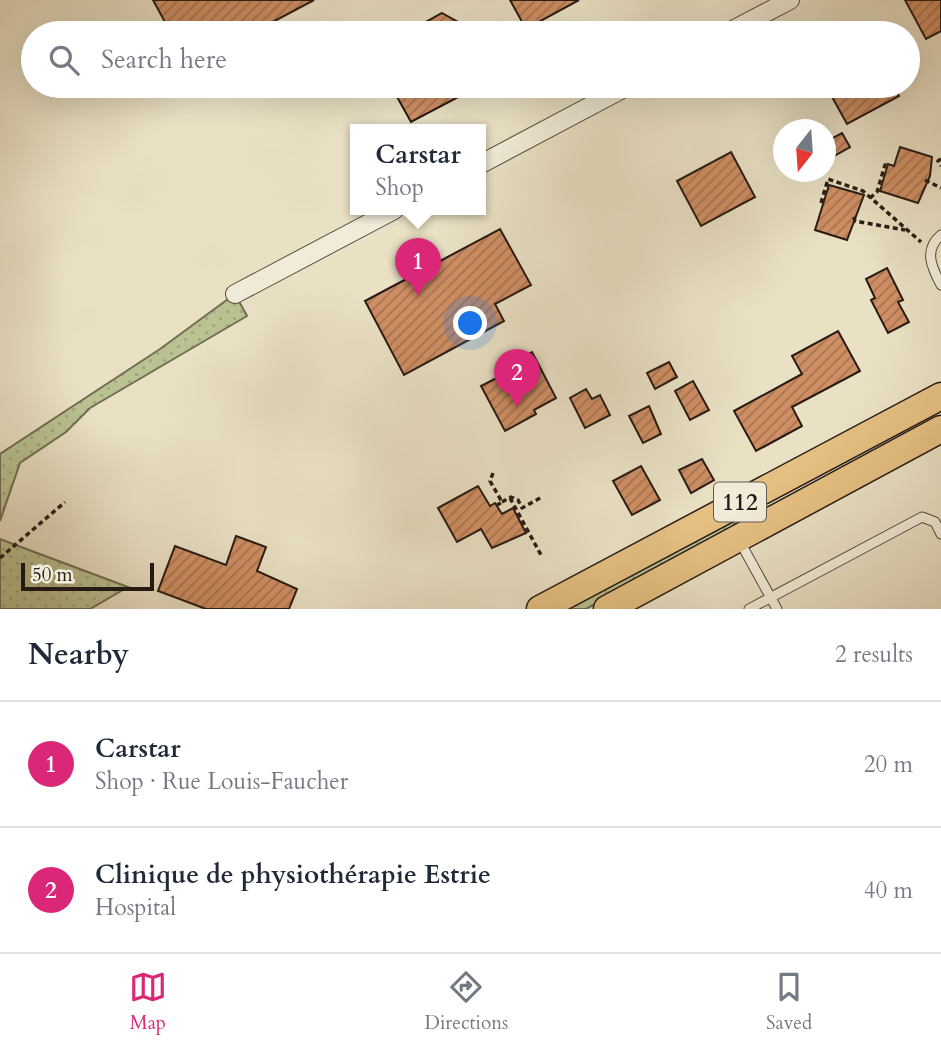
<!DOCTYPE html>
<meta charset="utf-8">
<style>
body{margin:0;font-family:Cardo,serif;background:#f6f6f7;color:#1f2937}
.compass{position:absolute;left:773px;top:119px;width:63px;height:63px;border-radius:50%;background:#fff;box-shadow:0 7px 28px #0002;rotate:197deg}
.scale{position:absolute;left:21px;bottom:18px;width:133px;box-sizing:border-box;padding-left:7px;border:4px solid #271a14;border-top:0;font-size:19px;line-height:24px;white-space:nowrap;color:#271a14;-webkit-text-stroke:5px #f1ecd9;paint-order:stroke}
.you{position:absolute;left:471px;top:324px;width:24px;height:24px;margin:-18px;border:5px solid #fff;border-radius:50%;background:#1a73e8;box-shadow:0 0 0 10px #1a73e833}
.badge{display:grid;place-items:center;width:46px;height:46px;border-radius:50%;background:#db2777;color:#fff;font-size:23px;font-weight:700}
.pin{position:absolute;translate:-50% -58px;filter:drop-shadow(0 2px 4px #0008)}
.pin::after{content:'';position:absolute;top:37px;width:24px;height:21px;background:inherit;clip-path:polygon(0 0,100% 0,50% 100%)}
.popup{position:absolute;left:350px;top:124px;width:136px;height:91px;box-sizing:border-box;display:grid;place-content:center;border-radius:0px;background:#fff;filter:drop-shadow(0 2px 5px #0005);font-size:23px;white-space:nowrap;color:#747a83}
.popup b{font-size:26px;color:#1f2937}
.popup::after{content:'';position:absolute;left:50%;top:100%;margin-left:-14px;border:14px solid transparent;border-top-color:#fff}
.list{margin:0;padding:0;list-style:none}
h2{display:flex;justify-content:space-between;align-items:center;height:91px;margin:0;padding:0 28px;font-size:30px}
h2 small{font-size:23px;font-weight:400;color:#747a83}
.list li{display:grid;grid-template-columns:46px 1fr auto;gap:21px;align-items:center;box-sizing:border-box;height:126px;padding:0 28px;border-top:2px solid #e0e1e3}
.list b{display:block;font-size:26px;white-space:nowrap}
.list p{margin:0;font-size:23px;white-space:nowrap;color:#747a83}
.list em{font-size:23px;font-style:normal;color:#747a83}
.icon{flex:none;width:38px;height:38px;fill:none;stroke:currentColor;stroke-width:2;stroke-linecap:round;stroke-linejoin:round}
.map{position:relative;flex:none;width:941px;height:609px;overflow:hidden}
.search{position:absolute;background:#fff;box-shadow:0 7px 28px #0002;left:21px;right:21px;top:21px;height:77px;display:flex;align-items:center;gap:18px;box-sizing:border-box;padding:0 24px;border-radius:38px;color:#747a83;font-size:26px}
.sheet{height:343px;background:#fff}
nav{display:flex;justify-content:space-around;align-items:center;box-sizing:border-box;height:98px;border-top:2px solid #e0e1e3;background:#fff;font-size:19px;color:#747a83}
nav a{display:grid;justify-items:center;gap:4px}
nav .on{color:#db2777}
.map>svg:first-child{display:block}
.grass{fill:url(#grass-dots);stroke:#706e53;stroke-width:2}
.building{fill:url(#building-hatch);stroke:#271a14;stroke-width:2}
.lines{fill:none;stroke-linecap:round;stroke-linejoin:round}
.lane-casing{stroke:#584c40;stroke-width:11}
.street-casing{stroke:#584c40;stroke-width:20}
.primary-casing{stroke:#271a14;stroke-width:29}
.path{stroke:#271a14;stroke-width:3.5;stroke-dasharray:5 3.5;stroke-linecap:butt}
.lane{stroke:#f1ecd9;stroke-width:9}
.street{stroke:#f1ecd9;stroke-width:18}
.primary{stroke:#e5c082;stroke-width:26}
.labels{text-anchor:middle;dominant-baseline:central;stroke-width:7;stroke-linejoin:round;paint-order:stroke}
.shield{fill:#f1ecd9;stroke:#64594f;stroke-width:2}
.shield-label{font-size:23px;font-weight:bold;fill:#271a14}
</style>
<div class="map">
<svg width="941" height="609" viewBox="0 0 941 609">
<defs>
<pattern id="grass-dots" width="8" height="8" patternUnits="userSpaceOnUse" patternTransform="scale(1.75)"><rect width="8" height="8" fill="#bac292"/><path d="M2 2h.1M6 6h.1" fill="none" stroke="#a0a67d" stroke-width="1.8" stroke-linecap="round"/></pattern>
<pattern id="building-hatch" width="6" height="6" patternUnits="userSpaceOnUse" patternTransform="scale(1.75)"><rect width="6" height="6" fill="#cf8f64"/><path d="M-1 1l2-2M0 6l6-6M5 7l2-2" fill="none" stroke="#a87451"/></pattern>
</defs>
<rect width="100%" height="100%" fill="#eae1c5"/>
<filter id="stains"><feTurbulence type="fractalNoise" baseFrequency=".00286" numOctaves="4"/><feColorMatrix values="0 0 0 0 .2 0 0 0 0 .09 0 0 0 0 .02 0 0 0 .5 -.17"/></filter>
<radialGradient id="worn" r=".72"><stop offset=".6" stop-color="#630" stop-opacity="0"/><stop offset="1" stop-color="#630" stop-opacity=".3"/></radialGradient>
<g class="grass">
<polygon points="235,294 247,316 90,408 66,432 20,463 0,521 0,454 160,349"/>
<polygon points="732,519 735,525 684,557 586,609 561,609"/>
<polygon points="0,539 13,544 128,587 90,609 0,609"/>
</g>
<g class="building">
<polygon points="153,0 314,0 252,33 171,33"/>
<polygon points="510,0 579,0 526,29"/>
<polygon points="905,0 941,0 941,31 926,39"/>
<polygon points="442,13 458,22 452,33 406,33"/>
<polygon points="391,86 479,86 411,122"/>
<polygon points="826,86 894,86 899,96 847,124"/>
<polygon points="842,133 850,147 825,161 825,142"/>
<polygon points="900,147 932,157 930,176 918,203 880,191 888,164 894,166"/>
<polygon points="731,152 755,197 701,226 677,181"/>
<polygon points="829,185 864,195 847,240 815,230"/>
<polygon points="500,229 531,285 495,304 504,321 404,375 365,301"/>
<polygon points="887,268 903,300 898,302 909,322 888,333 871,300 875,298 866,279"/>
<polygon points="838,331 860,371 792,407 802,426 756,451 734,411 802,374 792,356"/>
<polygon points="532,352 556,398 534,410 536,414 505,431 481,386 512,370 509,364"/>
<polygon points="669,362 677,377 655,389 647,373"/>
<polygon points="693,381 709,410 690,420 675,391"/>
<polygon points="586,389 592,399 600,395 610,415 585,428 570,398"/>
<polygon points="649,406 661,434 643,443 629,416"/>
<polygon points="702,459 714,480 691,493 679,470"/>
<polygon points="641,466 660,500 632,515 613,481"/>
<polygon points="478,486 490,506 495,503 502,514 513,508 526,533 492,548 481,529 457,542 438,508"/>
<polygon points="236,536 266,547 257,571 297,589 289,609 206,609 158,591 175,546 226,565"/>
</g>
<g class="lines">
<defs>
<g id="lane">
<path d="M941,235C923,250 932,268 941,285"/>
<polyline points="739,540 777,609"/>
<polyline points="749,609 922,517 935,522 941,534"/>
</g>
<g id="street">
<polyline points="727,33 790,0"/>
<polyline points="481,164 628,86"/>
<polyline points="235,294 394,210"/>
</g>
<g id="primary">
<polyline points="540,609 941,396"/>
<polyline points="607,609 941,429"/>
</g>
</defs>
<use href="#lane" class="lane-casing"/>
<use href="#street" class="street-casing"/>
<use href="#primary" class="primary-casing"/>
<g class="path">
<polyline points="941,159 938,161 941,166"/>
<polyline points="925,180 941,188"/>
<polyline points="870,198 877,192 885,165 888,166"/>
<polyline points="821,203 828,179 863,191 921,242"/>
<polyline points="854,217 855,221 905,230"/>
<polyline points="493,473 490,481 502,502 497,505"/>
<polyline points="510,498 541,555"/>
<polyline points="502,502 511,497 518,500 522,508 542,497"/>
<polyline points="0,558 65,502"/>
</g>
<use href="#lane" class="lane"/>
<use href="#street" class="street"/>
<use href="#primary" class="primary"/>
</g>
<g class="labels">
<rect class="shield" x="714" y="482.5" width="52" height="39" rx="5"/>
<g class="shield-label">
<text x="740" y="502">112</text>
</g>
</g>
<rect width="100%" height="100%" filter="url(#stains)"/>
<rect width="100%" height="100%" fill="url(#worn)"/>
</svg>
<svg class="compass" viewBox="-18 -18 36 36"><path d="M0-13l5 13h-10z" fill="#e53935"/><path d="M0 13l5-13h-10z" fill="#747a83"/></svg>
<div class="scale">50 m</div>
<div class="you"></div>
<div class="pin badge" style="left:418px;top:296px">1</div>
<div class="popup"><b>Carstar</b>Shop</div>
<div class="pin badge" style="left:517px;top:407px">2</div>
<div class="search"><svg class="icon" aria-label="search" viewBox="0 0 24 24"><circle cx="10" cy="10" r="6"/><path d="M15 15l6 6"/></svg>Search here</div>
</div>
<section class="sheet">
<h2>Nearby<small>2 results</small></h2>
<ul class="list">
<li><span class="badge">1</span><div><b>Carstar</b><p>Shop · Rue Louis-Faucher</p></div><em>20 m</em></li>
<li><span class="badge">2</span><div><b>Clinique de physiothérapie Estrie</b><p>Hospital</p></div><em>40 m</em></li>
</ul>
</section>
<nav>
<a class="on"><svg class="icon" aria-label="map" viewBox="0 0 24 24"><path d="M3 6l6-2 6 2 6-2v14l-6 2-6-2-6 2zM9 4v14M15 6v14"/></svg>Map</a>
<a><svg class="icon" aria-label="directions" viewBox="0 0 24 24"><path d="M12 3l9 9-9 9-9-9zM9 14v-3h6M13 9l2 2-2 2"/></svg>Directions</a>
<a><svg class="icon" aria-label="saved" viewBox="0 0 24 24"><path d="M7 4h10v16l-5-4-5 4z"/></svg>Saved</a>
</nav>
